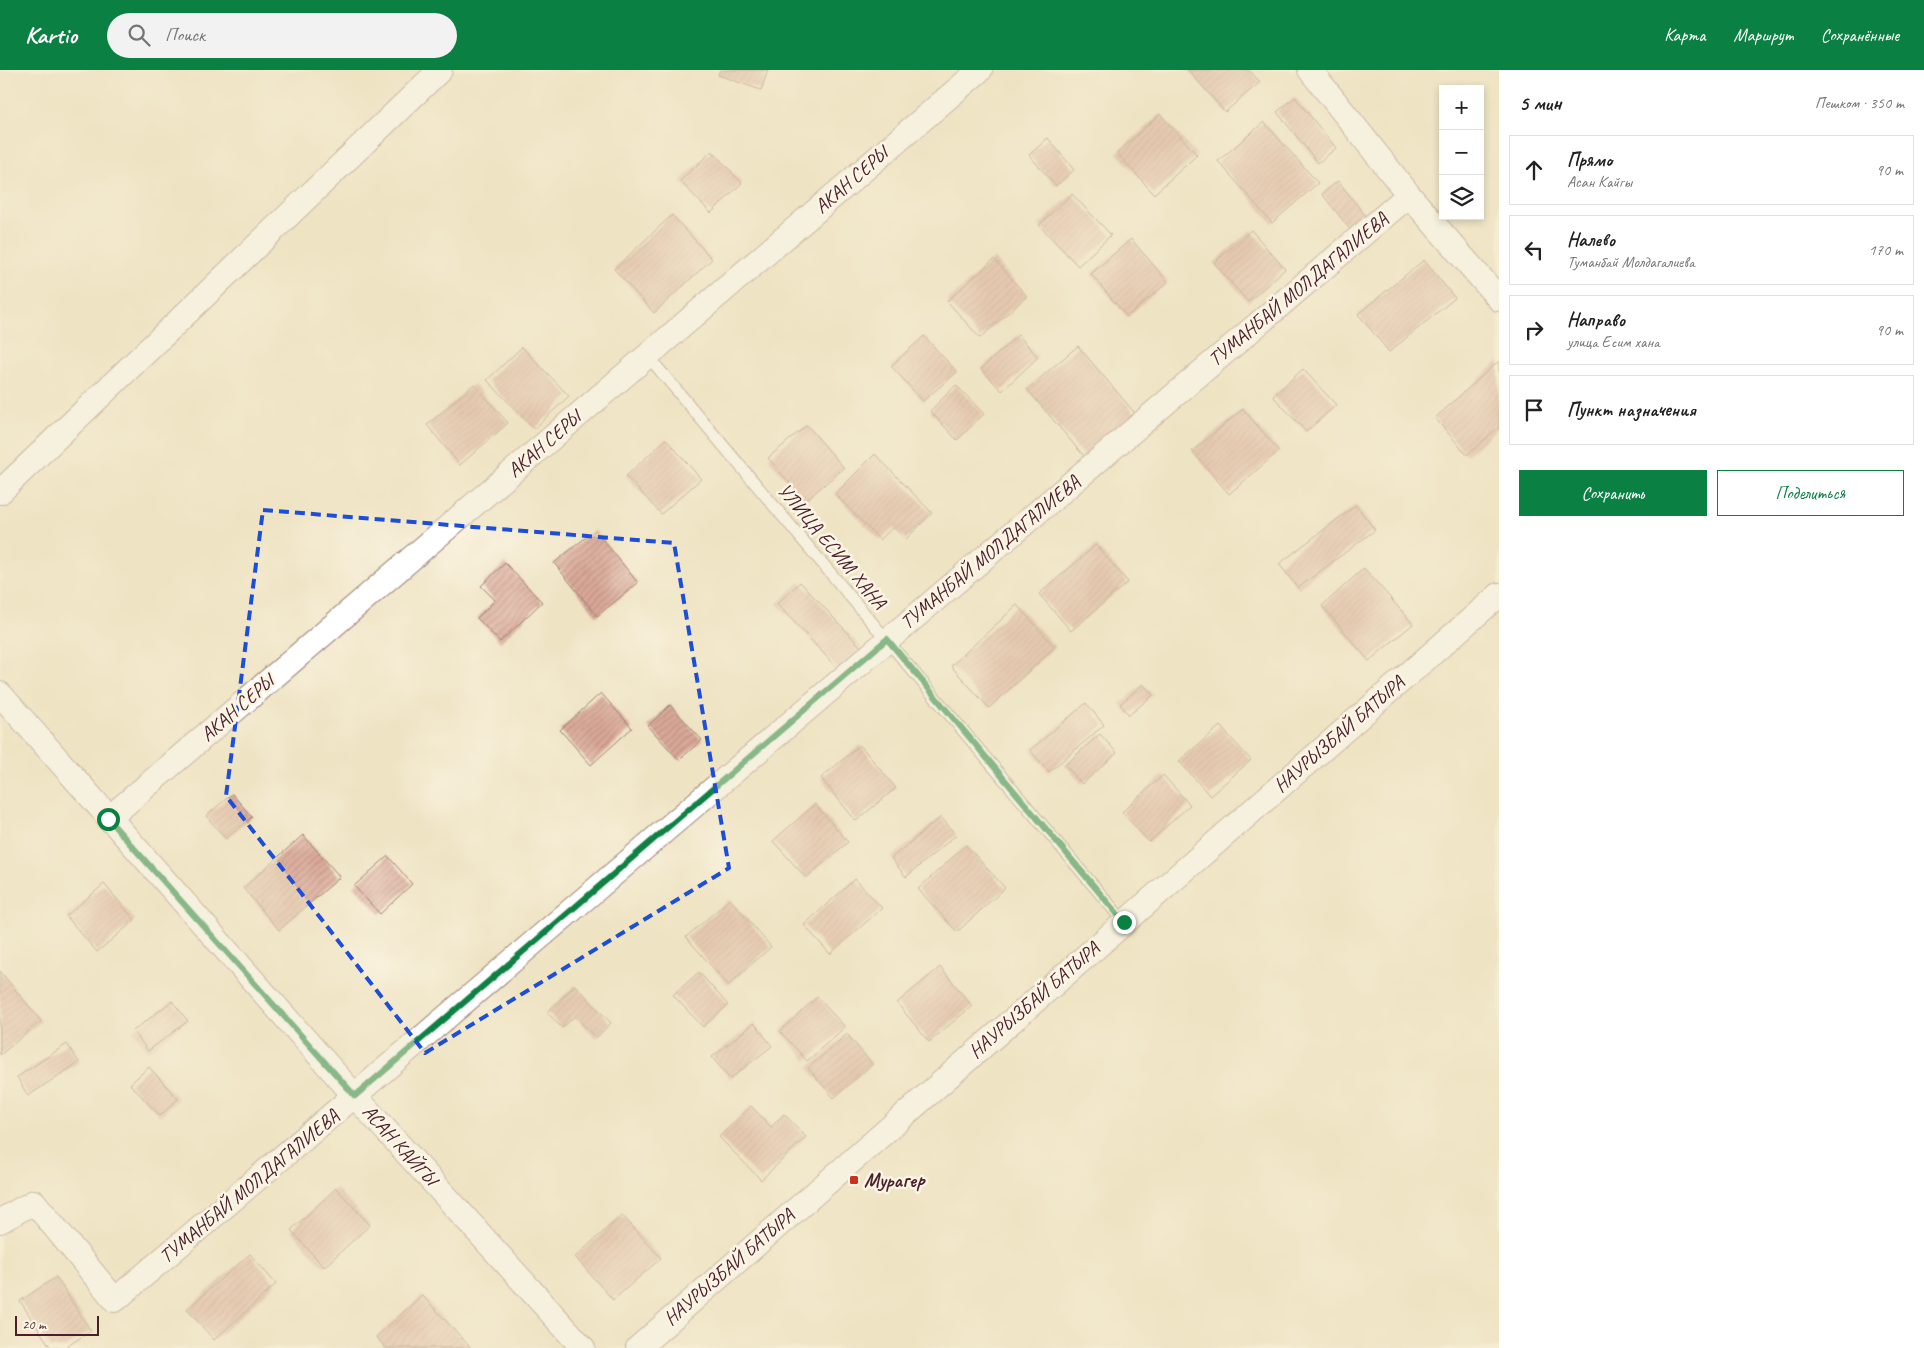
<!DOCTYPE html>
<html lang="ru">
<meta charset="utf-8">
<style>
body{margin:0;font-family:Caveat,sans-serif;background:#f2f2f2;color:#222}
.controls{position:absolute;right:15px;top:15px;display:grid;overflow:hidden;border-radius:0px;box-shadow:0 2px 8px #0003}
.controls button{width:45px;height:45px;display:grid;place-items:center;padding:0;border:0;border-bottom:1px solid #e0e0e0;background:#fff;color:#222;font:25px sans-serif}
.scale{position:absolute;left:15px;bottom:12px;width:84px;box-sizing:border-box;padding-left:5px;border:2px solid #4a1f2b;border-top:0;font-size:14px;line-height:18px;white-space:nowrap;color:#4a1f2b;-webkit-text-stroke:4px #fcf5e5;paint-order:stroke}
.stop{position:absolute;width:15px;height:15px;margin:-11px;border:4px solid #0b8043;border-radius:50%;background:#fff}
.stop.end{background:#0b8043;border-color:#fff;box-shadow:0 1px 5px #0008}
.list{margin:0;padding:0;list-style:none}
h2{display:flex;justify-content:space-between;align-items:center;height:65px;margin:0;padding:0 20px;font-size:21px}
h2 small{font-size:16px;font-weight:400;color:#767676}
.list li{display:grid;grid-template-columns:32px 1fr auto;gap:15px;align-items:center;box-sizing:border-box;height:70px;margin:0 10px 10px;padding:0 10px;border:1px solid #e0e0e0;border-radius:0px}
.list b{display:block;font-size:19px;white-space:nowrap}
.list p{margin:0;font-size:16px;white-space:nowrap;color:#767676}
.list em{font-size:16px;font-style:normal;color:#767676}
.actions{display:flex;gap:10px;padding:15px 20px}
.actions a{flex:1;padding:11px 0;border:1px solid #0b8043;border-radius:0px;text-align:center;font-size:18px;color:#0b8043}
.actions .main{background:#0b8043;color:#fff}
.icon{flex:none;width:28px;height:28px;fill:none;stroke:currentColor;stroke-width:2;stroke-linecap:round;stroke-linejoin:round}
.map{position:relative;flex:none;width:1499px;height:1278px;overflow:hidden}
header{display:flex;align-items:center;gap:30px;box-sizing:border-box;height:70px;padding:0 25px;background:#0b8043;color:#fff}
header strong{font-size:24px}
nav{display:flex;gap:28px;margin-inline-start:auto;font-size:18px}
.search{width:350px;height:45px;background:#f2f2f2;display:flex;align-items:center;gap:12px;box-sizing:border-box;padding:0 18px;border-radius:28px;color:#767676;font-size:19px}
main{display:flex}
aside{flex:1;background:#fff}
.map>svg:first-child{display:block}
.building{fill:url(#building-hatch)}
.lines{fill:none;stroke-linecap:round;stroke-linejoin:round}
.lane-casing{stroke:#9c8177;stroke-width:13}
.street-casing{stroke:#9c8177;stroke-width:26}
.lane{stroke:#fff;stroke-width:11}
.street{stroke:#fff;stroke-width:24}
.route{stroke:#0b8043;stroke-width:6}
.marked{fill:none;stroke:#1d4ed8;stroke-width:4;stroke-dasharray:10 6;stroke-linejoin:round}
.poi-dot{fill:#c8321e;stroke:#fcf5e5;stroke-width:2}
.labels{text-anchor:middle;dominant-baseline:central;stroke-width:5;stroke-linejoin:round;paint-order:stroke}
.street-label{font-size:20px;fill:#4a1f2b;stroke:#fcf5e5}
.poi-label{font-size:20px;font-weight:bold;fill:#4a1f2b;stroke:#fcf5e5;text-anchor:start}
</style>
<header>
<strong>Kartio</strong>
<div class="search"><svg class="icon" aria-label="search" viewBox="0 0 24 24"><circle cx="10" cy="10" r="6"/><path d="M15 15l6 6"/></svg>Поиск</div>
<nav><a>Карта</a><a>Маршрут</a><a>Сохранённые</a></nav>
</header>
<main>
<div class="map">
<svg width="1499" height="1278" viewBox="0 0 1499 1278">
<defs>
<pattern id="building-hatch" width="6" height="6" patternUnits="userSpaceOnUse" patternTransform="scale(1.25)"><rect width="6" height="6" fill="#daa998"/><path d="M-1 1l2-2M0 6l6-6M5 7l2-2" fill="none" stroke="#b3897c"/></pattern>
</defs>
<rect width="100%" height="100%" fill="#fcf5e5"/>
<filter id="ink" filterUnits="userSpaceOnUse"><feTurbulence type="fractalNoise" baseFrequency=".02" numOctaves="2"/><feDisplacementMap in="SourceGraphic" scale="10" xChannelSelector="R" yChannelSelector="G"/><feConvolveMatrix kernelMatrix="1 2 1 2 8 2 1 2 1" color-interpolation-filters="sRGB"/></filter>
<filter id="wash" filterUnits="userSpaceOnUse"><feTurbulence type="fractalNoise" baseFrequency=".0096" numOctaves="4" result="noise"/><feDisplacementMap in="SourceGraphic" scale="20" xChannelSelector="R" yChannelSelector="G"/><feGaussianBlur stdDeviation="1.12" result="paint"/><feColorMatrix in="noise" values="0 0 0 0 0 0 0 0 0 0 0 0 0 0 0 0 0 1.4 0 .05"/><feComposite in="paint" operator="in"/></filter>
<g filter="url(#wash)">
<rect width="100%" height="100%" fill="#eee3c3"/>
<g id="blocks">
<g class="building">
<polygon points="720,0 768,0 761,20 718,5"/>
<polygon points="1188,0 1249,0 1260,12 1225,42"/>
<polygon points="1295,27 1336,78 1318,93 1277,42"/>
<polygon points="1160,44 1197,85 1154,124 1117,83"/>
<polygon points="1264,52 1318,113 1272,153 1218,91"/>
<polygon points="1048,68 1074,100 1056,116 1029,85"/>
<polygon points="712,81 742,113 711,143 680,111"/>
<polygon points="1338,111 1369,150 1353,163 1322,124"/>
<polygon points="1072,124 1111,165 1078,196 1039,155"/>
<polygon points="672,145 712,189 654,243 614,199"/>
<polygon points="1251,160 1285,199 1248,232 1214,193"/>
<polygon points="1131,169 1168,212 1127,247 1091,204"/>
<polygon points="994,189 1027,226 980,268 947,231"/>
<polygon points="1424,190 1455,228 1389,282 1358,244"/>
<polygon points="1018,265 1038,287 1002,321 981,299"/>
<polygon points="924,266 957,302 923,331 891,296"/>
<polygon points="1078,276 1139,348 1088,391 1027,319"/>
<polygon points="522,277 569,326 534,359 487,310"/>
<polygon points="1499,291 1499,357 1467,385 1435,348"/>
<polygon points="1303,299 1336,335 1306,362 1273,326"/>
<polygon points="474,314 508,353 460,395 427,355"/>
<polygon points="956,315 984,344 957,370 930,341"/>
<polygon points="1243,339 1279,381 1229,424 1192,381"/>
<polygon points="807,355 844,398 805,431 768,388"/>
<polygon points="666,369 701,409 661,444 626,406"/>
<polygon points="875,384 932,443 906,469 893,457 880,470 835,424"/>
<polygon points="1356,435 1375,460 1298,518 1279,494"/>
<polygon points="595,460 638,513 597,546 554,493"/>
<polygon points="1096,475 1128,512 1071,561 1039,524"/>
<polygon points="505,493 542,532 500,572 477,548 495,530 481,516"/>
<polygon points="1364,498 1413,554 1369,591 1322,536"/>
<polygon points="800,512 863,579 839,600 777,534"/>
<polygon points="1017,535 1055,577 989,638 951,596"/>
<polygon points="1143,614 1153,625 1129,645 1120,634"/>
<polygon points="601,623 632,658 591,695 560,660"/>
<polygon points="1086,633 1104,655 1049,702 1030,680"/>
<polygon points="670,635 702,670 679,690 648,656"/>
<polygon points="1220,656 1251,690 1210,726 1179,691"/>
<polygon points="1100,664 1117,683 1082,714 1065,695"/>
<polygon points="860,675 896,718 856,751 821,708"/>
<polygon points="1163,705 1190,735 1149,772 1122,742"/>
<polygon points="232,724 252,747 226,769 206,746"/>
<polygon points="815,734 848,772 806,808 773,771"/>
<polygon points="941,747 956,765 906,807 891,788"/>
<polygon points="303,765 340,807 279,860 243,818"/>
<polygon points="966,775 1005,818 957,862 918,819"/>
<polygon points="388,786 412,814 380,844 354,816"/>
<polygon points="855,809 882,838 830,884 804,855"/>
<polygon points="104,814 135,850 97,882 66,846"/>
<polygon points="730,829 771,877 728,915 686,867"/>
<polygon points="940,897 972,936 929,972 897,933"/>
<polygon points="0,901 41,951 0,985"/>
<polygon points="699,902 728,935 703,957 673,925"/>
<polygon points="575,915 611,953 596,968 575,946 562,958 547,942"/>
<polygon points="817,927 845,957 807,991 780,961"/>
<polygon points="172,931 188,951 148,981 133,961"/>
<polygon points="754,953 772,976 730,1009 712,987"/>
<polygon points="847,964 872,994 834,1028 808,998"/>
<polygon points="67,974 79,992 28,1026 17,1007"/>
<polygon points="149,997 178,1029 160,1046 130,1014"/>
<polygon points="751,1036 771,1057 784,1044 806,1067 761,1110 719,1067"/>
<polygon points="336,1118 370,1155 324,1197 291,1160"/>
<polygon points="622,1145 661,1188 613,1230 575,1187"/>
<polygon points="250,1184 276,1214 214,1270 187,1239"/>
<polygon points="56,1207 91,1261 64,1278 51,1278 20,1231"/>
<polygon points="422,1225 471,1278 386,1278 376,1267"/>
</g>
</g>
</g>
<g filter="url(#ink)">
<use href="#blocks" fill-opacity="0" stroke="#9c8177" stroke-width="1"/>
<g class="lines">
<defs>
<polyline id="lane" points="647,285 1124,852"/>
<g id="street">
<polyline points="1310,0 1409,125 1499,229"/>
<polyline points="0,422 440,0"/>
<polyline points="0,624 355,1026 583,1278"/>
<polyline points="108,749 980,0"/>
<polyline points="0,1151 34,1132 115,1230 1409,125"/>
<polyline points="638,1278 1499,525"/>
</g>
</defs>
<use href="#lane" class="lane-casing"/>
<use href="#street" class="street-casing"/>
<use href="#lane" class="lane"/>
<use href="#street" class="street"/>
</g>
</g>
<g class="lines" filter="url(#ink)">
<polyline class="route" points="108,749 355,1026 887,569 1124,852"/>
</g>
<path d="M0 0H1499V1278H0ZM263,440L674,473L729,798L425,983L226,726Z" fill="#eee3c3" fill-opacity=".55" fill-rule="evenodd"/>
<path class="marked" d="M263,440L674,473L729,798L425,983L226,726Z"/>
<rect class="poi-dot" x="849" y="1105" width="10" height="10" rx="2.5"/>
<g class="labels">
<g class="street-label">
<text transform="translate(851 110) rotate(-41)">АКАН СЕРЫ</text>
<text transform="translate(1298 219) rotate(-40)">ТУМАНБАЙ МОЛДАГАЛИЕВА</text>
<text transform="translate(544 374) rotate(-41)">АКАН СЕРЫ</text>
<text transform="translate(832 476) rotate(50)">УЛИЦА ЕСИМ ХАНА</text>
<text transform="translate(990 482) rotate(-40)">ТУМАНБАЙ МОЛДАГАЛИЕВА</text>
<text transform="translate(237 638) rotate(-41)">АКАН СЕРЫ</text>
<text transform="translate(1339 664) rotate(-41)">НАУРЫЗБАЙ БАТЫРА</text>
<text transform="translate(1034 930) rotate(-41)">НАУРЫЗБАЙ БАТЫРА</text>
<text transform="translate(400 1075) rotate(48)">АСАН КАЙГЫ</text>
<text transform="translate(249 1116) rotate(-40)">ТУМАНБАЙ МОЛДАГАЛИЕВА</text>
<text transform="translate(729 1197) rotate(-41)">НАУРЫЗБАЙ БАТЫРА</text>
</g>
<g class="poi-label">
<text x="864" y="1110">Мурагер</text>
</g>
</g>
</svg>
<div class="controls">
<button>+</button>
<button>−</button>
<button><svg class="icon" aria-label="layers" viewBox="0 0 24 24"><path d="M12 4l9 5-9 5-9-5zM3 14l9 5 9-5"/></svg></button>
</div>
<div class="scale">20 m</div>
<div class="stop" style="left:108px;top:749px"></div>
<div class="stop end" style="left:1124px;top:852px"></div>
</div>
<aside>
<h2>5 мин<small>Пешком · 350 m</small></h2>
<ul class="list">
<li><svg class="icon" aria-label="ahead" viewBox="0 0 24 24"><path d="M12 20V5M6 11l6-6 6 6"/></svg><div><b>Прямо</b><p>Асан Кайгы</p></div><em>90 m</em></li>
<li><svg class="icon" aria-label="left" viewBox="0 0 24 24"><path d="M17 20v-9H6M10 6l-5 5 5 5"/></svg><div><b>Налево</b><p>Туманбай Молдагалиева</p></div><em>170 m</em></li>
<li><svg class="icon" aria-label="right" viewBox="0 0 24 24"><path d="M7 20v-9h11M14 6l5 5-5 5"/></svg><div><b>Направо</b><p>улица Есим хана</p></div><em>90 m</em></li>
<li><svg class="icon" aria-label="arrive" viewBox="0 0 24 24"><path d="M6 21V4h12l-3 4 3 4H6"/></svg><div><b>Пункт назначения</b></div></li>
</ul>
<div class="actions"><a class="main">Сохранить</a><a>Поделиться</a></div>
</aside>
</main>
